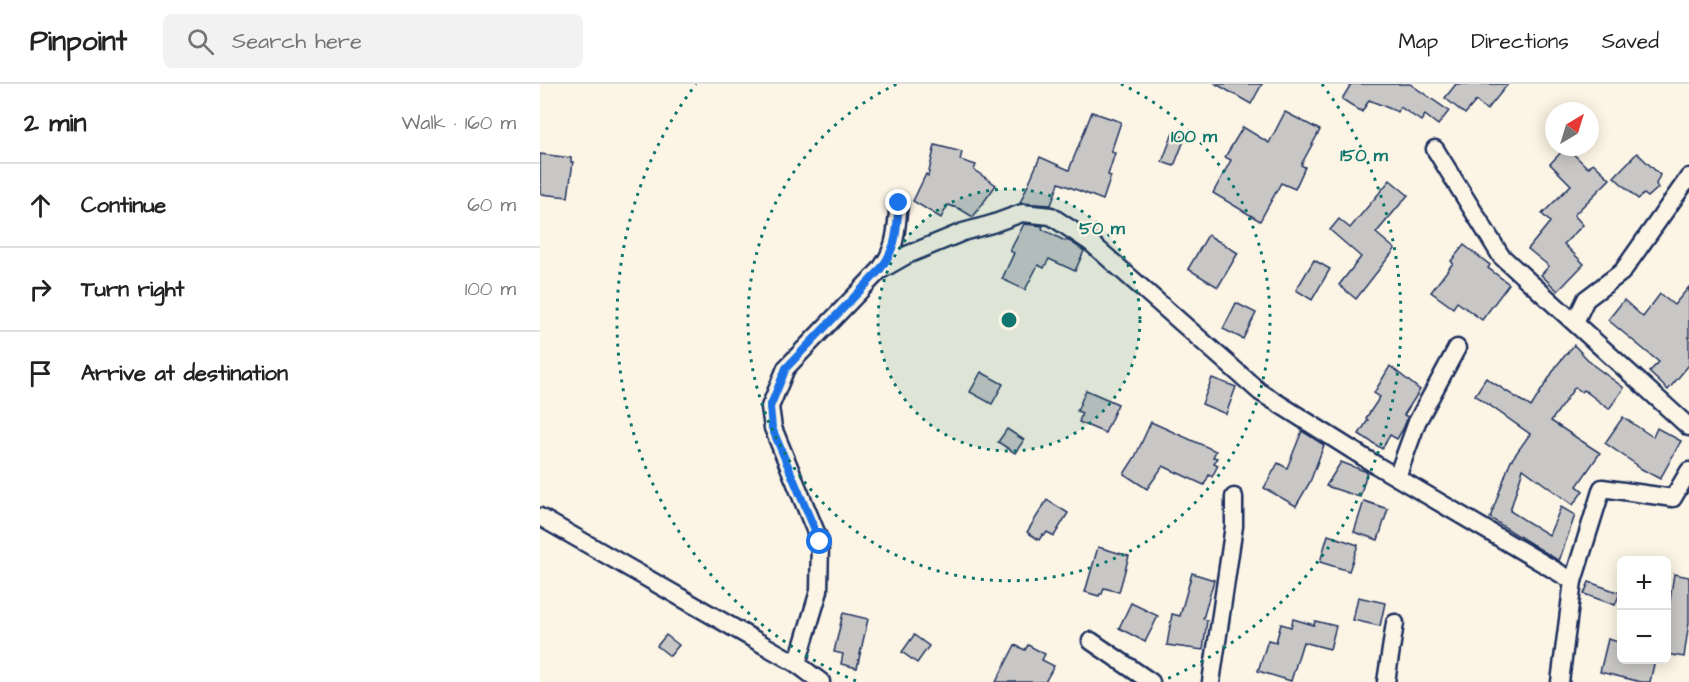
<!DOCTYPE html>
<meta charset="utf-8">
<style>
body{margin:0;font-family:"Architects Daughter",sans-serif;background:#f2f2f2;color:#222}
.controls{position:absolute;right:18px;bottom:18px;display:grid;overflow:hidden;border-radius:9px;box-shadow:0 3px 15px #0003}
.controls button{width:54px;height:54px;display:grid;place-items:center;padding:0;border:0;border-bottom:2px solid #e0e0e0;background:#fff;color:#222;font:30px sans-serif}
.compass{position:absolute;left:1005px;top:18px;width:54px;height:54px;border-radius:50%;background:#fff;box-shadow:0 3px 15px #0003;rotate:38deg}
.stop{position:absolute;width:18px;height:18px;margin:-14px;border:4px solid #1a73e8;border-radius:50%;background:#fff}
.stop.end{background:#1a73e8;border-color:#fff;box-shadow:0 2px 6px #0008}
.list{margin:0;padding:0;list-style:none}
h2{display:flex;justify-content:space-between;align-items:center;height:78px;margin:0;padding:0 24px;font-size:26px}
h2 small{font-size:20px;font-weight:400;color:#767676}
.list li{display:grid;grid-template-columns:39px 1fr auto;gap:18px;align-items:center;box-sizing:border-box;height:84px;padding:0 24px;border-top:2px solid #e0e0e0}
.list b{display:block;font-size:22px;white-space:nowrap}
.list em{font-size:20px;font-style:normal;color:#767676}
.icon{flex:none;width:33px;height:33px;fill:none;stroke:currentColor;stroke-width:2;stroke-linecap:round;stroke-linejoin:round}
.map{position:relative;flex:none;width:1149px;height:598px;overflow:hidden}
header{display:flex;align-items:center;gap:36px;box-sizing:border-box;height:84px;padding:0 30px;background:#fff;border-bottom:2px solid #e0e0e0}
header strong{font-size:28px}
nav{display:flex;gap:33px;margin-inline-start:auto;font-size:21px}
.search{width:420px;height:54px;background:#f2f2f2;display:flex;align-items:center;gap:15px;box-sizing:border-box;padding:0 21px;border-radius:9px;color:#767676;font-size:22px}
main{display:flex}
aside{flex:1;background:#fff}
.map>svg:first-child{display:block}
.building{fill:#c8c7c6;stroke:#1b2f5e;stroke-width:1.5}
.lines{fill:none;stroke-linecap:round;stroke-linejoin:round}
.minor-casing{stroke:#1b2f5e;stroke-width:21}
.minor{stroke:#fcf5e5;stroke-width:16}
.route{stroke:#1a73e8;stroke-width:8}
.ring{fill:none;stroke:#0f766e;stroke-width:3;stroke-dasharray:3 6}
.centre{fill:#0f766e;stroke:#fcf5e5;stroke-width:3}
.ring-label{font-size:18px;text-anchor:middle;font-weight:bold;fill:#0f766e;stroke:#fcf5e5;stroke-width:4.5;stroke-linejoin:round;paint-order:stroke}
</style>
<header>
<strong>Pinpoint</strong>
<div class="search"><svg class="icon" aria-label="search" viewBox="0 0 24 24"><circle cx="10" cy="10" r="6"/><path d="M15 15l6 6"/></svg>Search here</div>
<nav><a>Map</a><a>Directions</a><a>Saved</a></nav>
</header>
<main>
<aside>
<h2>2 min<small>Walk · 160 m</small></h2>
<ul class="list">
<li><svg class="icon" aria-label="ahead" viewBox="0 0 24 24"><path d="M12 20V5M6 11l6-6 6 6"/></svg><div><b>Continue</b></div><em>60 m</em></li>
<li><svg class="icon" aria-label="right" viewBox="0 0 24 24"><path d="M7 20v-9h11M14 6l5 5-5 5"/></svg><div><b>Turn right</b></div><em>100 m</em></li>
<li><svg class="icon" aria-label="arrive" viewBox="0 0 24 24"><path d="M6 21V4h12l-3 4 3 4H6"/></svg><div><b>Arrive at destination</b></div></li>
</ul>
</aside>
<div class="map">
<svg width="1149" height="598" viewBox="0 0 1149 598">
<rect width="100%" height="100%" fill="#fcf5e5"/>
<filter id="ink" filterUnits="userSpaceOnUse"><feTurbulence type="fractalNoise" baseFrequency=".0167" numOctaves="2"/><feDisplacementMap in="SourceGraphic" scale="12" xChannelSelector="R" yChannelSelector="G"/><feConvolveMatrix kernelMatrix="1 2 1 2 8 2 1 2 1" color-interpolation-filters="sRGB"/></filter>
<g filter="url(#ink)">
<g class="building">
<polygon points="676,0 722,0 711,20"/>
<polygon points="811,0 870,0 909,27 898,41 885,31 881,37 860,23 858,28 829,16 822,28 802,15"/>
<polygon points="916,0 968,0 947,26 936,17 925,30 905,14"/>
<polygon points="552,28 581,38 571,68 575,69 568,91 571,92 563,116 519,99 511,121 480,119 500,73 529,86"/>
<polygon points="745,28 780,46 761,81 765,83 755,105 741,99 720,137 673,109 691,76 685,73 703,43 729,59"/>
<polygon points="633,49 645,54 634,82 622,78"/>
<polygon points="395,61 422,68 420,76 436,81 434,86 456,101 433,133 420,125 408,121 401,134 373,117 386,90 388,92"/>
<polygon points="1026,63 1048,84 1053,79 1070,95 1034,131 1043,141 1024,160 1044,180 1018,207 1001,191 1009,182 988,165 1010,138 1002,130 1031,101 1010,80"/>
<polygon points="1097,69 1120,91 1116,100 1118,104 1108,113 1104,110 1098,115 1074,93"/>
<polygon points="0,70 31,74 31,78 33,78 28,113 0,110"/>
<polygon points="850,96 868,111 836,149 855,165 816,215 799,201 821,173 790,146 799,135 810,144"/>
<polygon points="484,140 503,142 502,145 525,157 526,156 531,158 544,167 535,187 509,175 504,184 498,181 485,206 462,195 474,169 470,167"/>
<polygon points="668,151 698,169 678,203 648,185"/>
<polygon points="924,161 950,181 948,184 969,200 942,236 917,218 913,224 891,208 913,179 911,177"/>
<polygon points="774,176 790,185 772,216 756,206"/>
<polygon points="1149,203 1149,281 1128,306 1109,288 1119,278 1068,236 1084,216 1103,233 1120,210 1134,221"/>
<polygon points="696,219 716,229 703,255 683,245"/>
<polygon points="1034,261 1053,281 1084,304 1069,325 1044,306 1042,308 1035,303 1011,337 1060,369 1037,402 1043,407 1033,421 983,385 970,427 1009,451 1021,423 1035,431 1019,477 950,434 970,378 990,350 935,311 946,294 991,323 1017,281"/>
<polygon points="850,282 880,306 864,331 868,333 863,345 857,355 850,351 842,365 819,350 828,336 826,334 840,313 834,309"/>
<polygon points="441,288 463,300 452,320 430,308"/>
<polygon points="672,294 696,303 686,330 662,320"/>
<polygon points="546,306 578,320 565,349 539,338 542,329 537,327"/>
<polygon points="1083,333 1113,353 1117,344 1141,357 1120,395 1096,382 1097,381 1065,359"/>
<polygon points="611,338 676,367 673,373 677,374 674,379 678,381 672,393 669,391 664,401 623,382 607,405 584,390 595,373"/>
<polygon points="467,345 484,356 475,369 458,358"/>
<polygon points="762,347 784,361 770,398 756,422 724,404 738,379 747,384"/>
<polygon points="801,378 827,388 820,413 786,402"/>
<polygon points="507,416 528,429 514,452 507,448 505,451 503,450 499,456 487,448"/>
<polygon points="824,417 848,425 838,456 814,448"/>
<polygon points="788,451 818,461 809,487 780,478"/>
<polygon points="558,463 589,472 579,508 564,504 562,510 560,510 559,512 545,508"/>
<polygon points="652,489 674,496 663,535 667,536 663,566 627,561 632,530 640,532"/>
<polygon points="1134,490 1149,493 1149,538 1144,573 1126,570 1126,542"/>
<polygon points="1049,498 1080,509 1075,521 1044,510"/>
<polygon points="818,513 845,519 840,542 813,536"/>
<polygon points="591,519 618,532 605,558 579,544"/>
<polygon points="303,529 328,535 317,584 301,580 303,570 294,568"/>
<polygon points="753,535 774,541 775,537 796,542 790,565 763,558 751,597 718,587 728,556 736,558 741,540 751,543"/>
<polygon points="126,551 139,561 130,572 117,562"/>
<polygon points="374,551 389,562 377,579 362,568"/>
<polygon points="1068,555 1082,559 1082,576 1115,576 1110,598 1101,598 1060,588"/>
<polygon points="475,561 485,566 488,561 505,570 502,576 514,582 505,598 456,598"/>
</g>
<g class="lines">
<defs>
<g id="minor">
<polyline points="895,65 961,172 1149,343"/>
<path d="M342,183C357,163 356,144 359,119"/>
<polyline points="1035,238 1046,215 1082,188 1149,93"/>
<polyline points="857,393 877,338 917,264"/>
<polyline points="0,433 257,580 281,598"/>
<polyline points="551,557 611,598"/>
<polyline points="257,580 279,507 280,458 233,344 230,323 246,284 339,187 367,171 423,148 452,140 482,129 511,132 550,158 720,308 836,381 1033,497"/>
<polyline points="671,598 694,442 694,413"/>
<polyline points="846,598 855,539"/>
<polyline points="1020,598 1033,497 1062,404 1133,414 1149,387"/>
</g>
</defs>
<use href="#minor" class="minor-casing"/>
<use href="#minor" class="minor"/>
</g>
</g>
<g class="lines" filter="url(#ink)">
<path class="route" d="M280,458L232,344L230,323L246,284L339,187C358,162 356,149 359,119"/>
</g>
<circle cx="469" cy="236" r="131" fill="#0f766e" fill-opacity=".12"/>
<g class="ring">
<circle cx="469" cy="236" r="131"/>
<path d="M581 0A261 261 0 1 1 357 0"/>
<path d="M316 597A392 392 0 0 1 156 0M782 0A392 392 0 0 1 622 597"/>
</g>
<circle cx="469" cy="236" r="9" class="centre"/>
<g class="ring-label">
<text x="654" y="58">100 m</text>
<text x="824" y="77">150 m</text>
<text x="562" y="150">50 m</text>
</g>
</svg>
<div class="controls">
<button>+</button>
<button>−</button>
</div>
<svg class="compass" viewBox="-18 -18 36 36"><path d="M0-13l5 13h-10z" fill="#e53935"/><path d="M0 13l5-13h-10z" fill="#767676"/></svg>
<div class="stop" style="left:280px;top:458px"></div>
<div class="stop end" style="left:359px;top:119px"></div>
</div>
</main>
